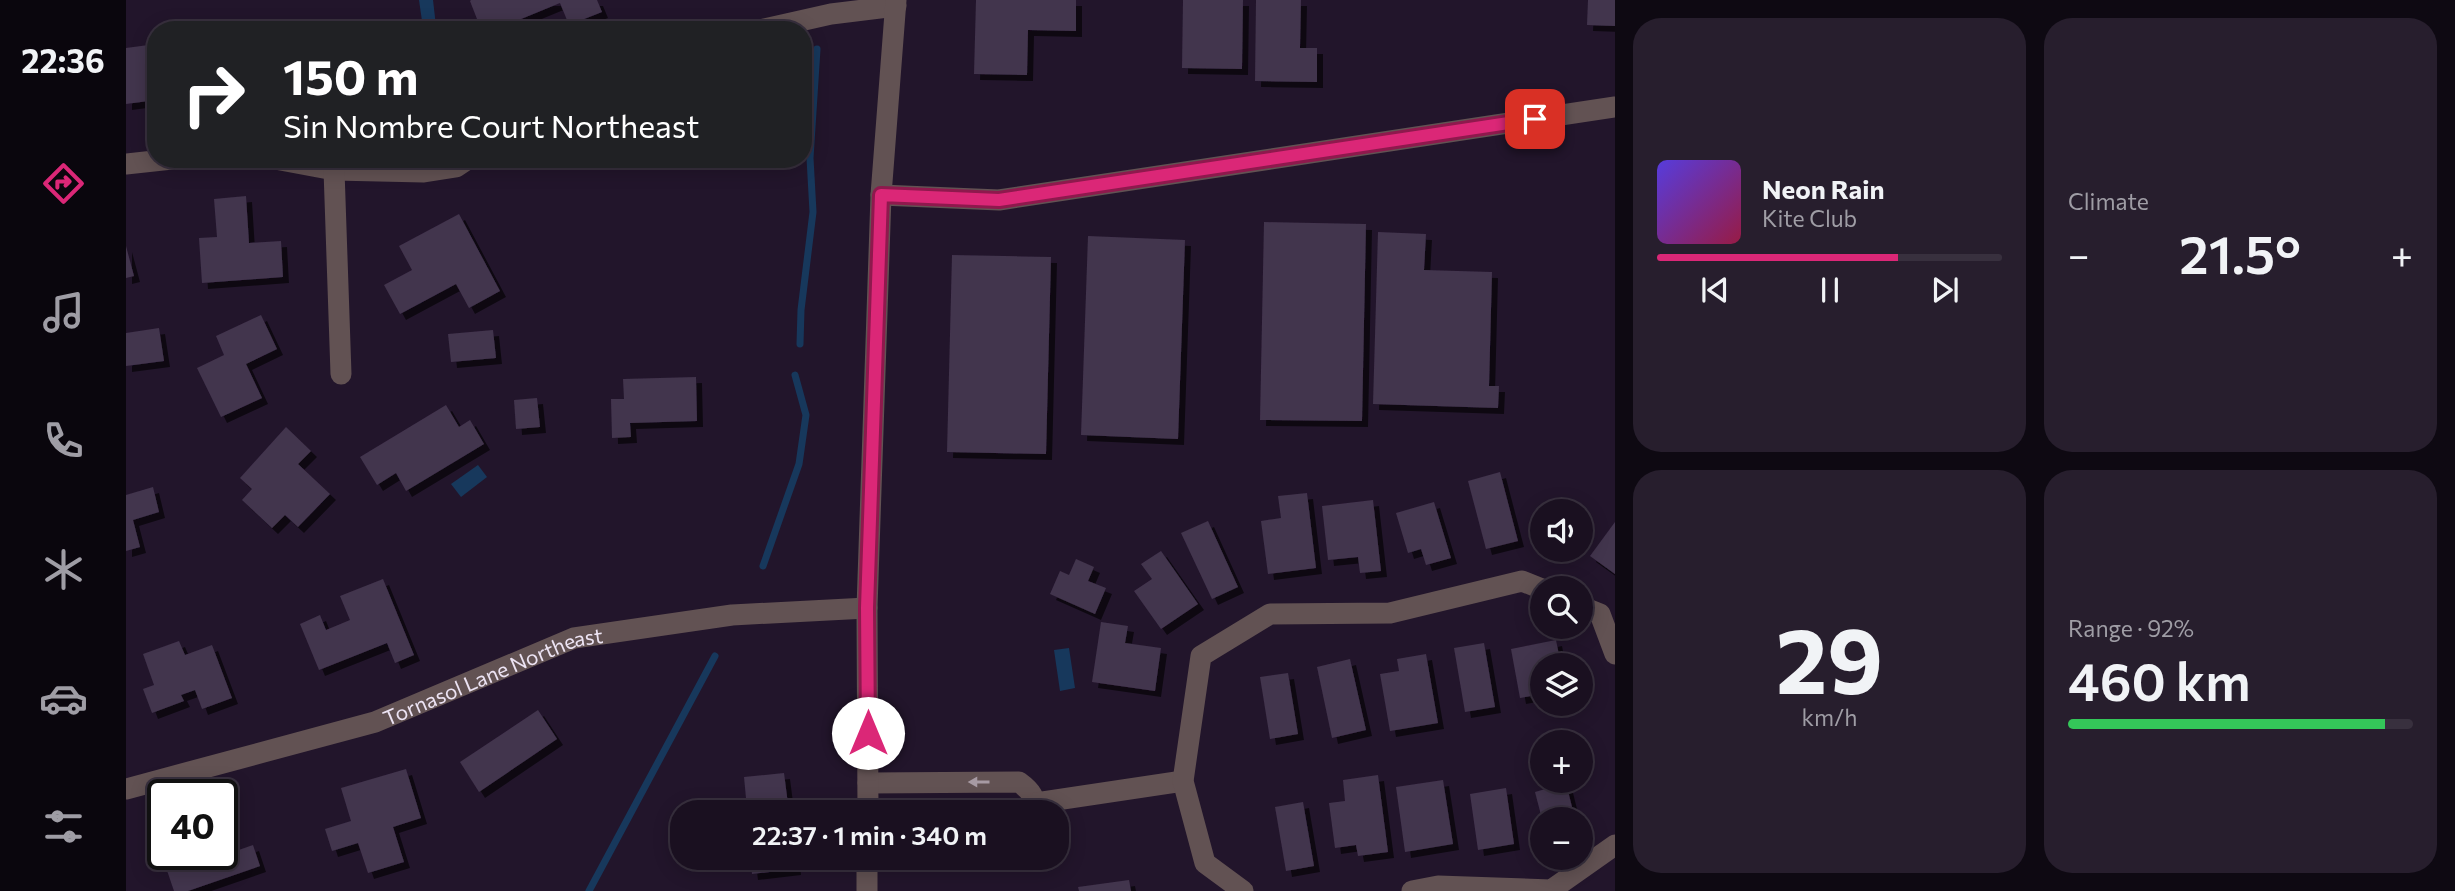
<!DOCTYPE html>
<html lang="en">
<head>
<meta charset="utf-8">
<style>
  :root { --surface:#1a1020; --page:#271e2d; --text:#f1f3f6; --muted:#9f9da5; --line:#38303e; --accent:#db2777 }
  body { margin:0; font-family:Commissioner,sans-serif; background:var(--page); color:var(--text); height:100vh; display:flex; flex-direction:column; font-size:26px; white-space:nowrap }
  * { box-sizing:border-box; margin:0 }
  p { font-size:23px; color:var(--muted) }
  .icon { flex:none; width:38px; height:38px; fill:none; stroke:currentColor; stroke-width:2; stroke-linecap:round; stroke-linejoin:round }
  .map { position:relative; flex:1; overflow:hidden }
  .sheet { display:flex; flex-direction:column; gap:18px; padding:18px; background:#0e0912; width:840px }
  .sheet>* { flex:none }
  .top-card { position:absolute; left:21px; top:21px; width:665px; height:147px; border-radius:28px; box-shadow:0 4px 18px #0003,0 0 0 2px var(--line); background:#202124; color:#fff; overflow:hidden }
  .buttons { position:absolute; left:1404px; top:499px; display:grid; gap:14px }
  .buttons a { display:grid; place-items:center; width:63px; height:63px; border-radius:50%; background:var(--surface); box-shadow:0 4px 18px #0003,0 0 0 2px var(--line); font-size:35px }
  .speed { position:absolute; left:21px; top:779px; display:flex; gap:14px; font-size:35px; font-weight:700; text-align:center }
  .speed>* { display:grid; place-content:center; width:91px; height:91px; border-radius:50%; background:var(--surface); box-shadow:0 4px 18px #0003,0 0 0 2px var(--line); line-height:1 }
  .speed .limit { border:4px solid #111; border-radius:10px; background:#fff; color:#111 }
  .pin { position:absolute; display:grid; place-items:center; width:60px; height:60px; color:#fff; margin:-30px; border-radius:14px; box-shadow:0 4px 10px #0006 }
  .me { position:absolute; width:77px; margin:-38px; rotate:0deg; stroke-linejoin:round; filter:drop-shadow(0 0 5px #0008) }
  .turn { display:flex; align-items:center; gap:24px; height:147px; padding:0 21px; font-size:32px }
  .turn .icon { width:91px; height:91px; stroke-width:2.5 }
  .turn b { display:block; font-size:49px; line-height:60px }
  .big { font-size:52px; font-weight:600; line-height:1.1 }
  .sheet .card { flex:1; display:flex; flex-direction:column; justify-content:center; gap:10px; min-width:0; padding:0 24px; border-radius:28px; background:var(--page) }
  .sheet .dial { align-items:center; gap:0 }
  .dial b { font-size:91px; line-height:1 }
  .song { display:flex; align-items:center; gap:21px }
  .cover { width:84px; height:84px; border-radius:10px; background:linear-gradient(135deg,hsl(250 70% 55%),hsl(340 70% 35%)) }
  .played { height:7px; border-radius:4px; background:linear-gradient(90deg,var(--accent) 70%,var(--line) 70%) }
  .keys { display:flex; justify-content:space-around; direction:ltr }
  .heat { display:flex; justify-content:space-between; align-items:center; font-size:38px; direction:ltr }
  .charge { height:10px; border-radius:5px; background:linear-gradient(90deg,#34c759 92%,var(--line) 0) }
  .sheet .tiles { flex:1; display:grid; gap:18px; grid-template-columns:repeat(2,1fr) }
  .trip { position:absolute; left:544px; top:800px; width:399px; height:70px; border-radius:28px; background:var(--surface); box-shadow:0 4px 18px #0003,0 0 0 2px var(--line); font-weight:600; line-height:70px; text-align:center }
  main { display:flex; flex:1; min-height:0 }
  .tabs { display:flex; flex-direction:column; width:126px; justify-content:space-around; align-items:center; background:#0a060d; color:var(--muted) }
  .tabs .icon { width:49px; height:49px }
  .tabs .selected { color:var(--accent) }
  .tabs b { font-size:32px; color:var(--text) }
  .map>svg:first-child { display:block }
  .water { fill:#17385c }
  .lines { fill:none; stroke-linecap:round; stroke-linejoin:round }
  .stream { stroke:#17385c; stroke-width:7 }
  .building { fill:#42344d; filter:url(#shadow) }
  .minor { stroke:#625253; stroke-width:21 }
  .oneway { fill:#a79aa3 }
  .route-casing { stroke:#8e194d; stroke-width:18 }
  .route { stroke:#db2777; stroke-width:12 }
  .labels { text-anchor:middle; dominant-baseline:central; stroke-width:7; stroke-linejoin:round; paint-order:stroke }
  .street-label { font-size:21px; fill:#ece3f3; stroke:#08040d }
</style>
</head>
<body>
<main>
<nav class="tabs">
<b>22:36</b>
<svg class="icon selected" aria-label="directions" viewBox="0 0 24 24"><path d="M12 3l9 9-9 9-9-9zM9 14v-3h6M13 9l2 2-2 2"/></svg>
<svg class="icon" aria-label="music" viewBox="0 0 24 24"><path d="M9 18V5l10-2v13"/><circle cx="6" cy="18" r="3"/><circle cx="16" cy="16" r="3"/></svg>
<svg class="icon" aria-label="phone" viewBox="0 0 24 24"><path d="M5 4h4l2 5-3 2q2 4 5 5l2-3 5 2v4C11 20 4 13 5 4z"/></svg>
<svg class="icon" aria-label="climate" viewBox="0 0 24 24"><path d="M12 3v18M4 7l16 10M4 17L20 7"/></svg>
<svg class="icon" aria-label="car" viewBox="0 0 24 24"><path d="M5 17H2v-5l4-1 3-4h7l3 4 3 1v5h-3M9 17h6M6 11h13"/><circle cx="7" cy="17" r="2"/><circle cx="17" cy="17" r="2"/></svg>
<svg class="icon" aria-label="filters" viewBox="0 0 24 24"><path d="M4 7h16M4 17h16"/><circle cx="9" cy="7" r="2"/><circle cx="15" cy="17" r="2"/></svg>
</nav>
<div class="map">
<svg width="1489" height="891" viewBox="0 0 1489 891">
  <defs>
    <filter id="shadow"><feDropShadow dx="6" dy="6" stdDeviation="0" flood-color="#0009"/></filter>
  </defs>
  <rect width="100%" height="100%" fill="#22152b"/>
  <g class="water">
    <polygon points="293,0 307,0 310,26 297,28"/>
    <polygon points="352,465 361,477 335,497 325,484"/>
    <polygon points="943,648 949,688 934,691 928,650"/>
  </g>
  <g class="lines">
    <g class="stream">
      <polyline points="674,344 675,310 687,212 684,158 691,49"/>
      <polyline points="637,566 673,464 680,415 669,375"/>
      <polyline points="463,891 589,656"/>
    </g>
  </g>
  <g class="building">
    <polygon points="471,0 476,12 443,25 434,3 383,24 385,30 343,30 341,24 351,19 344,1 345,0"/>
    <polygon points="850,0 950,0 950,31 902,30 901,75 848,74"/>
    <polygon points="1057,0 1117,0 1116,69 1056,68"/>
    <polygon points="1130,0 1175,0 1174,48 1191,48 1191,82 1129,81"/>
    <polygon points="1462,0 1489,0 1489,26 1461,25"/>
    <polygon points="30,44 30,100 0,104 0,48"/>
    <polygon points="120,196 123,243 155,241 157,277 76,283 73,238 91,237 88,199"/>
    <polygon points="333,214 374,291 343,308 330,284 274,314 258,285 286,270 273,246"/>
    <polygon points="1138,222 1240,224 1236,421 1134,420"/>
    <polygon points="1252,232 1300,234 1298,270 1366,272 1363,386 1373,386 1372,408 1247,404"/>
    <polygon points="962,236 1059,240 1052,439 955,435"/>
    <polygon points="0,246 8,276 0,278"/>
    <polygon points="826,255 925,257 920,454 821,452"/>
    <polygon points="135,315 151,349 120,364 136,398 95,417 71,368 98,355 90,336"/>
    <polygon points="33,328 38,361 0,366 0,333"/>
    <polygon points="367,330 370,358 325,362 322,334"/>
    <polygon points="570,377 571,421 504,423 505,437 486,438 485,399 498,399 497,379"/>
    <polygon points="411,398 414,427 390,429 388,400"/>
    <polygon points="320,405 333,427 344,420 358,444 280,491 270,473 251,485 234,457"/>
    <polygon points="160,427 185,451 172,464 204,494 172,527 159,515 146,528 116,500 126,489 114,478"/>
    <polygon points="1374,472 1392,541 1360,549 1342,481"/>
    <polygon points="27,487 33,512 7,520 14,547 0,551 0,495"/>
    <polygon points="1181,493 1190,568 1142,574 1135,521 1155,518 1152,496"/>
    <polygon points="1247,500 1255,571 1234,573 1232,557 1202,560 1196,506"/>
    <polygon points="1308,502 1325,558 1300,565 1295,549 1282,553 1270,513"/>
    <polygon points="1082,521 1112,587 1086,599 1055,533"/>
    <polygon points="1489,522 1489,574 1464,556"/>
    <polygon points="1035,551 1072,604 1035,629 1008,591 1026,579 1015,564"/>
    <polygon points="950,559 968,567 962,581 980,588 969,614 924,594 934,571 943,575"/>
    <polygon points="257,579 288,655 269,663 261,643 193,670 174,624 194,615 200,630 224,620 214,596"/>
    <polygon points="975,622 1002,626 999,643 1035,648 1029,691 966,682"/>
    <polygon points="1430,640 1435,665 1416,665 1416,694 1394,698 1385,649"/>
    <polygon points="53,641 59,655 86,645 106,698 76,709 69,690 55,695 58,701 26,713 17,689 28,685 17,654"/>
    <polygon points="1358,643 1369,707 1339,712 1328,648"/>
    <polygon points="1300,654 1312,723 1264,731 1254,674 1273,671 1271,659"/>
    <polygon points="1224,659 1240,730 1206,738 1191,667"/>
    <polygon points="1162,673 1172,734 1144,739 1134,677"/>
    <polygon points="412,710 431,739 353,792 334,762"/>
    <polygon points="280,769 295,818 267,827 278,862 242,873 232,843 206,851 199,829 225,821 215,788"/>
    <polygon points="658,773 663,812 603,812 601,800 620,798 618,777"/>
    <polygon points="1252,775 1262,852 1232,856 1230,845 1209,848 1203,803 1219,801 1217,780"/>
    <polygon points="1317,780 1327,844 1279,852 1270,787"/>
    <polygon points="1440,783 1449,819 1416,819 1409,792"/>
    <polygon points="1380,788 1388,844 1352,850 1344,794"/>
    <polygon points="1177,802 1188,866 1160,871 1149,807"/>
    <polygon points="96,823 107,852 127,845 134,866 62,891 48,891 33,847 37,846 37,854 96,854"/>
    <polygon points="624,858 668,858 669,869 626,874"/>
    <polygon points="1003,880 1005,891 953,891 952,887"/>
  </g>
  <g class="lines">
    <g class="minor">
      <polyline points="634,30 705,14 770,6"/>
      <polyline points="149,159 208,170 298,172 330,167 342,159"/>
      <polyline points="0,164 46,159"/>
      <polyline points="208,170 215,374"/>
      <polyline points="755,195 873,200 1489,107"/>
      <polyline points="1454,606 1474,614 1489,654"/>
      <path d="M742,783L893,782C904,790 911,798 908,812"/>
      <path id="s1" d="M0,789L249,722L448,638L606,615L741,608"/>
      <polyline points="910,803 1057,781"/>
      <polyline points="742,812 741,608 755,195 770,0"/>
      <polyline points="741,858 741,891"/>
      <polyline points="1117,891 1079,863 1057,781 1075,656 1144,614 1264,613 1396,581 1416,589"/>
      <polyline points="1286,891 1312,886 1425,890 1489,845"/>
    </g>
  </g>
  <defs><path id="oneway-solid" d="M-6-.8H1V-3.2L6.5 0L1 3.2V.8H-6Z" transform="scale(1.75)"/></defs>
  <use class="oneway" href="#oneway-solid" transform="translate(853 782) rotate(180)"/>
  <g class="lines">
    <defs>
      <polyline id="route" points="742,733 741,608 755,195 873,200 1409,119"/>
    </defs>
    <use href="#route" class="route-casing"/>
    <use href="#route" class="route"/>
  </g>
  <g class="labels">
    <g class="street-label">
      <text stroke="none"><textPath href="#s1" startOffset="385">Tornasol Lane Northeast</textPath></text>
    </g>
  </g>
</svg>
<div class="buttons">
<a><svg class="icon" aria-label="sound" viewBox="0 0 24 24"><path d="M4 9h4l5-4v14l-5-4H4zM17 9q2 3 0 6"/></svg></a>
<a><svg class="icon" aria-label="search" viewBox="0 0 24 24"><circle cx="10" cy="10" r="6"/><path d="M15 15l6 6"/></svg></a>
<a><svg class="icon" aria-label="layers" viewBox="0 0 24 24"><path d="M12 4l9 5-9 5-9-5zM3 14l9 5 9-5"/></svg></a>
<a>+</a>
<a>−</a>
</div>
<div class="speed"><div class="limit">40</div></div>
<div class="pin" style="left:1409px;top:119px;background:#d93025"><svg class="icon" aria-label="arrive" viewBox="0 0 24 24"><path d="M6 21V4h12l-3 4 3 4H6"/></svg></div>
<svg class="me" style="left:742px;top:733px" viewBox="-20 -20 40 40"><circle r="19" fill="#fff"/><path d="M0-13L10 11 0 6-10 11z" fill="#db2777"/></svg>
<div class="trip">22:37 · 1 min · 340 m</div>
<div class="top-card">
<div class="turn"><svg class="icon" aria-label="right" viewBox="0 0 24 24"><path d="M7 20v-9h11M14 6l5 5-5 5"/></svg><div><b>150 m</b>Sin Nombre Court Northeast</div></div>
</div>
</div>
<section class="sheet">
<div class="tiles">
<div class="card">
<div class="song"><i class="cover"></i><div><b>Neon Rain</b><p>Kite Club</p></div></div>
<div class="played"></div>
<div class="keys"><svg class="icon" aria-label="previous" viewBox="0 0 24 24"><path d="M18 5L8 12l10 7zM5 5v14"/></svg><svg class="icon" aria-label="pause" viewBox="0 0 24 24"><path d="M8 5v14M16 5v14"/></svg><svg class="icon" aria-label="next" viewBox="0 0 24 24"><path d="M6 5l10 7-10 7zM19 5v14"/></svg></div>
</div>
<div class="card"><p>Climate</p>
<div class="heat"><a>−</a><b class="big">21.5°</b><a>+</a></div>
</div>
<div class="card dial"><b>29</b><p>km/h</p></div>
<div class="card"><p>Range · 92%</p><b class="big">460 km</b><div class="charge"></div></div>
</div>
</section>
</main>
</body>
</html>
